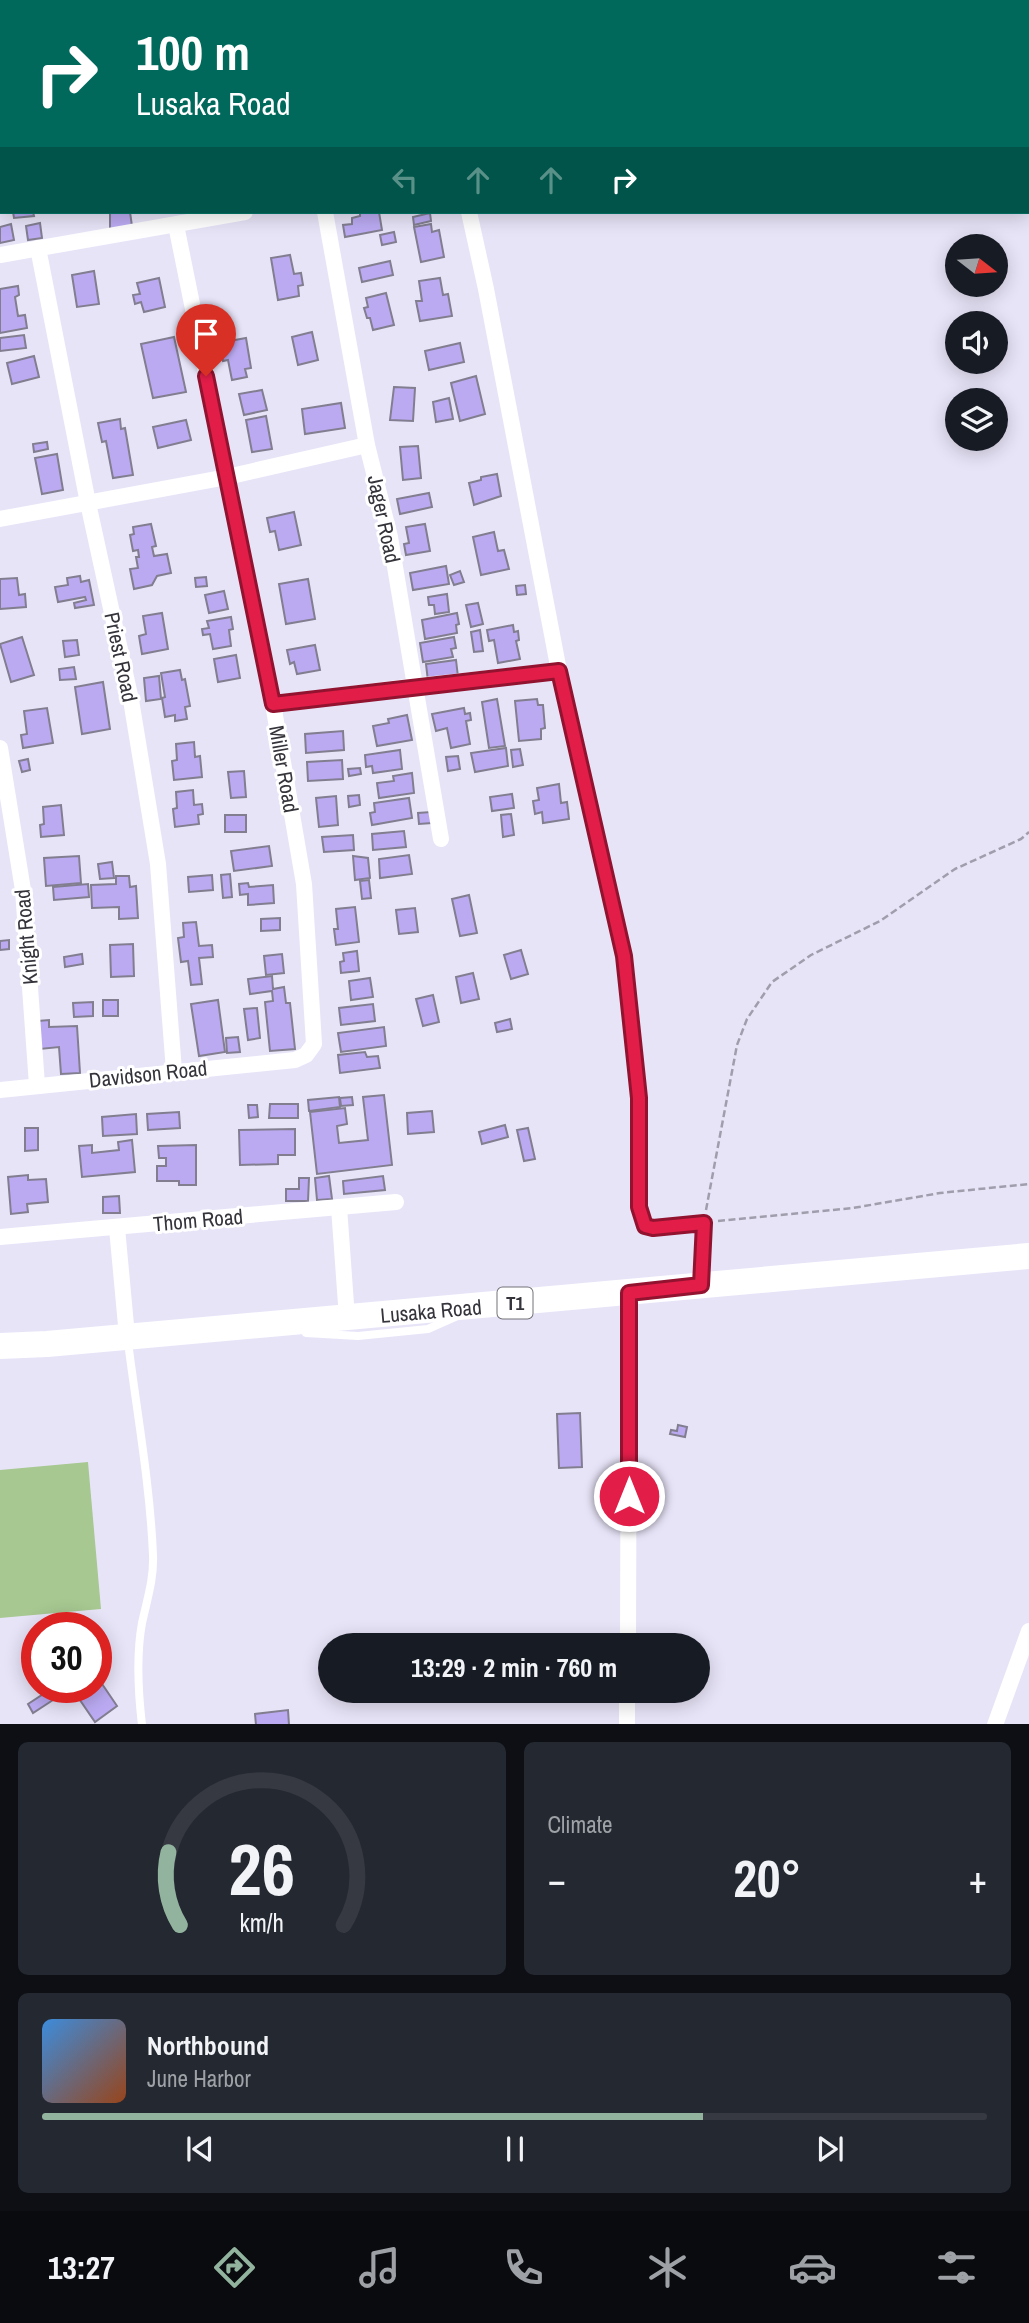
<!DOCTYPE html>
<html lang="en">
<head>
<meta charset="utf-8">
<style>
  :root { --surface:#171b24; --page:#242831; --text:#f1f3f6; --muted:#9ea1a6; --line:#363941; --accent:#92b49f }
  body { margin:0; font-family:"Archivo Narrow",sans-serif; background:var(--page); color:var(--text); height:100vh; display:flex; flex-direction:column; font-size:26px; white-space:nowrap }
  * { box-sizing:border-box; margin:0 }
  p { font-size:23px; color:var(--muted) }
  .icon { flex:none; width:38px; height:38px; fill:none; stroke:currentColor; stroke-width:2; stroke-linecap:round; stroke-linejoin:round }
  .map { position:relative; height:1724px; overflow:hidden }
  .side { display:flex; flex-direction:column; gap:18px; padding:18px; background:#0d0f14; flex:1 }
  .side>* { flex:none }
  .hud { position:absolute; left:0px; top:0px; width:1029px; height:214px; box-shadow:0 4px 18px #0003; background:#00695c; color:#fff; overflow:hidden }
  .needle { width:46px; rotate:107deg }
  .fabs { position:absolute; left:945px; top:234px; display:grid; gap:14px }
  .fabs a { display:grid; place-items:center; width:63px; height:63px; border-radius:50%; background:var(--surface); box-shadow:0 4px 18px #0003; font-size:35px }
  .speed { position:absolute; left:21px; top:1612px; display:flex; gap:14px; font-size:35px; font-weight:700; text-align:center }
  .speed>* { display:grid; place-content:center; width:91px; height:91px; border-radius:50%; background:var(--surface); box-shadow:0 4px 18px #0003; line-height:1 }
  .speed .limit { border:10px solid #d22; background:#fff; color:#111 }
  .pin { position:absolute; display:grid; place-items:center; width:60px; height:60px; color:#fff; margin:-72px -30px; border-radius:50% 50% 50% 0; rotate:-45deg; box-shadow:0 0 7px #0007 }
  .pin .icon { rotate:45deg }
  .me { position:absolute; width:77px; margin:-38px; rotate:0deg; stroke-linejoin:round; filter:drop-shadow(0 0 5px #0008) }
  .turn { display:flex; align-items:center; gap:24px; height:147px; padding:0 21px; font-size:32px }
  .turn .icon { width:91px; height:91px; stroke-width:2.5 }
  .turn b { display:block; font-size:49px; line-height:60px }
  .lanes { display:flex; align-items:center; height:66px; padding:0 21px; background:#0003; justify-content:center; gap:35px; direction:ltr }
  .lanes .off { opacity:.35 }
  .big { font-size:52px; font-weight:700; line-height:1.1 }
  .side .widget { flex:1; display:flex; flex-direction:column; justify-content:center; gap:10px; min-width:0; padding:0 24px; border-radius:10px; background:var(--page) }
  .side .dial { align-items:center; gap:0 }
  .dial svg { height:182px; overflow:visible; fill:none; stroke:var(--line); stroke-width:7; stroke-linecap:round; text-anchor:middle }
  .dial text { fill:var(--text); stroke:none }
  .song { display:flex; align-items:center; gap:21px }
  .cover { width:84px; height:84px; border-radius:10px; background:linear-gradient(135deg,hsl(210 70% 55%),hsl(20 70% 35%)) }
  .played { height:7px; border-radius:4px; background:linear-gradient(90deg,var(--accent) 70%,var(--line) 70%) }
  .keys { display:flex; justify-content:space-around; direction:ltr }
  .heat { display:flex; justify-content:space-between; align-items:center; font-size:38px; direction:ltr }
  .side .tiles { flex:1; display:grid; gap:18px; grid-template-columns:1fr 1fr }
  .widget:last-child { grid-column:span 2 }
  .trip { position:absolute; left:318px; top:1633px; width:392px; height:70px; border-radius:35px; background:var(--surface); box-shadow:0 4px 18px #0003; font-weight:700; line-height:70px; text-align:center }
  .tab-bar { display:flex; height:112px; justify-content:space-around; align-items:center; background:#090b0e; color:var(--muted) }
  .tab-bar .icon { width:49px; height:49px }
  .tab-bar .current { color:var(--accent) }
  .tab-bar b { font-size:32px; color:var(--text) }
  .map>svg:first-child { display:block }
  .green { fill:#a7c891 }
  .building { fill:#bbaaf2; stroke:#827e90; stroke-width:2 }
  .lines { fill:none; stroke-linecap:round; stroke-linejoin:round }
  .path { stroke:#a09eac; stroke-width:2.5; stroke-dasharray:7 3.5; stroke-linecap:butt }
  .service { stroke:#fff; stroke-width:8 }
  .minor { stroke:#fff; stroke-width:16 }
  .trunk { stroke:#fff; stroke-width:26 }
  .route-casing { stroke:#92132f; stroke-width:18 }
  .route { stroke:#e11d48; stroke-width:12 }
  .labels { text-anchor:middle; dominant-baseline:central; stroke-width:6; stroke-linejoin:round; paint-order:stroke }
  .shield { fill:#fff; stroke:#727176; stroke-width:2 }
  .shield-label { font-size:19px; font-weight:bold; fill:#35343b }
  .street-label { font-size:21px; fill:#35343b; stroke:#fff }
</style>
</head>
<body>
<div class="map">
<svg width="1029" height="1725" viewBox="0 0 1029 1725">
  <rect width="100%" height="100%" fill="#e8e4f8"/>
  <polygon class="green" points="88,1462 101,1609 0,1618 0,1470"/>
  <g class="building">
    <polygon points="13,212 33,212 34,216 14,218"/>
    <polygon points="110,212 130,212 132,226 110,230"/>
    <polygon points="360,212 379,212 382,230 345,237 343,225 352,224 352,218 360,216"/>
    <polygon points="430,213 431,221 414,225 413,217"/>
    <polygon points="40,223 42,238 28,240 26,226"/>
    <polygon points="11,224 14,240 0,243 0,227"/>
    <polygon points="431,224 432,232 439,230 444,257 421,262 414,227"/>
    <polygon points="394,232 396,242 382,245 380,235"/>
    <polygon points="290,255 294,274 301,273 303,285 298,286 299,296 278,300 271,258"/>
    <polygon points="390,261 393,275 362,282 359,268"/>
    <polygon points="94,271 99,304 77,307 72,275"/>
    <polygon points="159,278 165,307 144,312 141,302 135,304 133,295 140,294 137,283"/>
    <polygon points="440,278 443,295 448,294 452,316 420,321 416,301 422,301 419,281"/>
    <polygon points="18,286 19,295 15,297 18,316 25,315 27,328 0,333 0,289"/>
    <polygon points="386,293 394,325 373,330 370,318 367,318 364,308 368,307 366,298"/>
    <polygon points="312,332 318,360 298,365 292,337"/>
    <polygon points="24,335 26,348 0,351 0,338"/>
    <polygon points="174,337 186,392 153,398 141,344"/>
    <polygon points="246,338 251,368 245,369 247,377 232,380 228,360 223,361 220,346 224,345 224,342"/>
    <polygon points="460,343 464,362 429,370 425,351"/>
    <polygon points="34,356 39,377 12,384 7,363"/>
    <polygon points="476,376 485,414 460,421 451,383"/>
    <polygon points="394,387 415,388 413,421 390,420"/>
    <polygon points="262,390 267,410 244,415 239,394"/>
    <polygon points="449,398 453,419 436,422 433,402"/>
    <polygon points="341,403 345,428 305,434 302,409"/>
    <polygon points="266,416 272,449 252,452 246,420"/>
    <polygon points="120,419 121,429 125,428 133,475 113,478 106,441 102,442 98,423"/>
    <polygon points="186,420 191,440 158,448 153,427"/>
    <polygon points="47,442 48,449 34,452 33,444"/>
    <polygon points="418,446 421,478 403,480 400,447"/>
    <polygon points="57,454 63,490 42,494 35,458"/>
    <polygon points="497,474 501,496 474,505 469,483 481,480 481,477"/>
    <polygon points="429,493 432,507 400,514 397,499"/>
    <polygon points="294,512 301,545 279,550 275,531 270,532 267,518"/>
    <polygon points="151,524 156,546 152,547 154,556 167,554 171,573 157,576 152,585 134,589 130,569 138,568 136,557 139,557 138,550 133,551 130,535 134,534 133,527"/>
    <polygon points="425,524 430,551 406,555 404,544 409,543 406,527"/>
    <polygon points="494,532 498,551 504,550 509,569 481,575 473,537"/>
    <polygon points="446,566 449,584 413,590 410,573"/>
    <polygon points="460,571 464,582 454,585 450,575"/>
    <polygon points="80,576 81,582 89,580 94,605 75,608 74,603 86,600 85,597 58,602 55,587 68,585 67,578"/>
    <polygon points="206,577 207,586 196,587 195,578"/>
    <polygon points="17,578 19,595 25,594 26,607 0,609 0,579"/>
    <polygon points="308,579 315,619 286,624 279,584"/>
    <polygon points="525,585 526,594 517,595 516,586"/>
    <polygon points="224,591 228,609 209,613 205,595"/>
    <polygon points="447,594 449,612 435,614 434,605 429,605 428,597"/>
    <polygon points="478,603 483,624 471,627 466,605"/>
    <polygon points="162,613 168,649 142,654 139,636 146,634 143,616"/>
    <polygon points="457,613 459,624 456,625 457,633 425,639 422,620"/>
    <polygon points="231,617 233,629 229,630 231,646 213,649 210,634 203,635 202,629 209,628 207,621"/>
    <polygon points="513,625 514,632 518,631 519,640 516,641 520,659 498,663 494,640 489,641 487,630"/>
    <polygon points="480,630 483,651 474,652 471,632"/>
    <polygon points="22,637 34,675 11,682 0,644"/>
    <polygon points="454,637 456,648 451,649 453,657 423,662 420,643"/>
    <polygon points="77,640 79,655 65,657 63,641"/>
    <polygon points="315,645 320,670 297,674 294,662 290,664 287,650"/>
    <polygon points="236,655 240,678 218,682 214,659"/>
    <polygon points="456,660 458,677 428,681 426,664"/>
    <polygon points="74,667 76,679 60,680 59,669"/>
    <polygon points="180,670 182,680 185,679 190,706 185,707 187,719 175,721 175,715 165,717 162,698 165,697 161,673"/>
    <polygon points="159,676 161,699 146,701 144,678"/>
    <polygon points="103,682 110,729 82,734 75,687"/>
    <polygon points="497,699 505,746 489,748 482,702"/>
    <polygon points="537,699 538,705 543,705 545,728 541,729 541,739 519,741 515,701"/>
    <polygon points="47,708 53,743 23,748 21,735 27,734 24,711"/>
    <polygon points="464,708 465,714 470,713 471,720 466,721 470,744 451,748 447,728 436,731 432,714"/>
    <polygon points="407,715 412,740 377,746 373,726 389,723 388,719"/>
    <polygon points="343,731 344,750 306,753 305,734"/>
    <polygon points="194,742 195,757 200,756 202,777 174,780 172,761 177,760 176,744"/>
    <polygon points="506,748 508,766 475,772 471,753"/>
    <polygon points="520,749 523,765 513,767 511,750"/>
    <polygon points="400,750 402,769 373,773 372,766 366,767 365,755"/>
    <polygon points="458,756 460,769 448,771 446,757"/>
    <polygon points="28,759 30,770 22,772 19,761"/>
    <polygon points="342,760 343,779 308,781 307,762"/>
    <polygon points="360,768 361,774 349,776 348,769"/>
    <polygon points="244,771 246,797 231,798 228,772"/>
    <polygon points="412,773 414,793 379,798 377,783 394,781 393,776"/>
    <polygon points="559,784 561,803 567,802 569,819 543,823 542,812 535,814 533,801 539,800 537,788"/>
    <polygon points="193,790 194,805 202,804 203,814 198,815 199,824 175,827 173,809 177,808 176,792"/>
    <polygon points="512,794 514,808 492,811 490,797"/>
    <polygon points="359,795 360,805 349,807 348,796"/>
    <polygon points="336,796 338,825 319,827 316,798"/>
    <polygon points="409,798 412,818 372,825 370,813 375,812 374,803"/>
    <polygon points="61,805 64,835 41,837 40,825 44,824 43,807"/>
    <polygon points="431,812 432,823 419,824 418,813"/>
    <polygon points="511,814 514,835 503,837 501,815"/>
    <rect x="225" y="815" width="21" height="17"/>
    <polygon points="404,831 406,847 373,850 372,834"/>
    <polygon points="353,835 354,850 324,852 322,837"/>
    <polygon points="269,846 272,866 234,871 231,851"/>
    <polygon points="409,855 412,874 380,878 379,859"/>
    <polygon points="79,856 81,883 46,886 44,858"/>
    <polygon points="353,856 368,858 370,878 355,880"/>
    <polygon points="112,862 114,878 100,879 98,864"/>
    <polygon points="230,874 232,897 223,898 221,875"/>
    <polygon points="212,875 213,890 189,892 188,877"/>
    <polygon points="116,876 129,876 130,887 136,886 138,918 119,919 119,907 92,908 91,885 116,884"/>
    <polygon points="369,880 371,898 362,899 360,881"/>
    <polygon points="248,883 249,887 273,885 274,903 248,905 248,894 240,895 239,884"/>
    <polygon points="88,884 89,897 54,900 53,887"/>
    <polygon points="469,895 477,933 460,936 452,899"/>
    <polygon points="355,907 359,942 336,945 334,929 338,929 336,909"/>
    <polygon points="415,908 418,932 399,934 396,910"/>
    <polygon points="280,918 280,930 261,931 261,919"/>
    <polygon points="196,922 199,946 212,945 213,957 199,958 202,984 191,985 188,961 181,962 178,938 184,937 183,923"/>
    <polygon points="9,940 9,949 0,950 0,941"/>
    <polygon points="133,944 134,976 111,977 110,945"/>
    <polygon points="521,950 528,974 511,979 504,955"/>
    <polygon points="357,951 359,971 341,973 340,962 344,961 343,953"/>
    <polygon points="82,954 83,964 65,967 64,957"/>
    <polygon points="282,954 284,973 266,975 264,956"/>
    <polygon points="473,973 479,999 461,1003 456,977"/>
    <polygon points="272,976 273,989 284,987 286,1003 290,1003 295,1049 270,1051 265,1002 273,1001 272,991 250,994 248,979"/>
    <polygon points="370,978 373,997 351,1000 349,981"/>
    <polygon points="433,995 439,1022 423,1026 416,999"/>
    <rect x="103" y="1000" width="15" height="16"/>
    <polygon points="218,1000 225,1052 199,1056 191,1004"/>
    <polygon points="93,1002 93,1016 74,1017 73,1003"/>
    <polygon points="373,1004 375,1021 341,1025 339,1008"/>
    <polygon points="257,1008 260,1038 248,1040 244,1009"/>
    <polygon points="510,1019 512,1029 497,1032 495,1023"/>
    <polygon points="49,1020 49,1027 77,1026 80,1073 61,1074 59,1047 40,1049 38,1021"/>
    <polygon points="384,1027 386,1046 341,1052 338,1033"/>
    <polygon points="238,1037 240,1052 227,1053 226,1038"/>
    <polygon points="365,1052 367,1057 378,1056 380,1068 340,1073 338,1055"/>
    <polygon points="384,1095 392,1165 317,1174 310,1112 345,1108 347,1124 337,1126 339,1143 368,1140 363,1097"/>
    <polygon points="339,1097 340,1107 309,1111 308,1100"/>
    <polygon points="352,1097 353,1105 341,1106 340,1098"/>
    <polygon points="270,1104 298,1104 298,1118 269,1118"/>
    <polygon points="248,1105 257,1105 258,1117 249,1118"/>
    <polygon points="432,1111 434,1132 408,1134 407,1113"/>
    <polygon points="179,1112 180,1128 148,1130 147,1114"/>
    <polygon points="136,1114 137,1134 103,1136 102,1117"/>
    <polygon points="505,1125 508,1137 482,1144 479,1132"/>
    <polygon points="25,1128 38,1128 38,1150 25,1151"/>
    <polygon points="528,1128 535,1159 524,1161 517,1130"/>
    <polygon points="295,1129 295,1155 278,1155 278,1164 240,1165 239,1130"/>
    <polygon points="132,1140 135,1172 82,1177 79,1146 92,1145 92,1153 119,1150 118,1142"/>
    <polygon points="196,1145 196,1185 179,1185 179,1181 157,1181 157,1166 166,1166 166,1158 159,1158 158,1146"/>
    <polygon points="28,1175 28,1180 46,1179 48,1202 27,1204 28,1212 11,1214 8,1177"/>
    <polygon points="329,1176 332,1199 317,1200 315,1178"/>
    <polygon points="383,1176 385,1190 344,1194 343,1181"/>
    <polygon points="299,1178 309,1178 308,1201 286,1201 286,1189 299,1189"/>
    <polygon points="119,1196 120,1213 103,1213 103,1197"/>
    <polygon points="580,1413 582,1467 559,1468 557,1414"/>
    <polygon points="678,1425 687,1427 685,1437 670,1434 671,1430 677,1431"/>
    <polygon points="96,1675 117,1706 95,1722 71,1687 96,1687"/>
    <polygon points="48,1691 53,1700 33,1713 28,1704"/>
    <polygon points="288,1710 289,1725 256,1725 255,1714"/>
  </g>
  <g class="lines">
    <g class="path">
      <polyline points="706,1210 737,1045 747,1019 772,982 811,955 880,921 955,869 1021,839 1029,832"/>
      <polyline points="718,1221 853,1208 940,1193 1029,1184"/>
    </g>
    <g class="service">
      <polyline points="306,1333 358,1336 428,1329 455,1317"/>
      <path d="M128,1342C137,1413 150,1484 153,1555C154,1579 147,1600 142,1623C136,1656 138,1691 142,1725"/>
    </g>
    <g class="minor">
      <polyline points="290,0 290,2"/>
      <polyline points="421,0 422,2"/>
      <polyline points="92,2 95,0"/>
      <polyline points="0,61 2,60"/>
      <polyline points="469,212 486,289 559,671 624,956 639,1098 639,1207 645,1226 653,1228 704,1223 701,1285"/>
      <polyline points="38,248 88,503 131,700 158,864 174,1071"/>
      <polyline points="0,255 245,212"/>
      <polyline points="0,519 227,477 367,445"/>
      <polyline points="273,704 415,686 390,537 367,445 325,212"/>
      <polyline points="0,748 23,890 37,1085"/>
      <polyline points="441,839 415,686 559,671"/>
      <polyline points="0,1090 295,1060 306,1055 314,1044 304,884 273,704 176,225"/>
      <polyline points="339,1207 347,1318"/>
      <polyline points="117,1228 127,1336"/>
      <polyline points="0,1237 396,1202"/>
      <polyline points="628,1645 629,1293"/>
      <polyline points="627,1725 627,1690"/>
      <polyline points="995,1725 1029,1631"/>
    </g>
    <polyline class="trunk" points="0,1346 47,1344 1029,1256"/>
  </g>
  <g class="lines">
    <defs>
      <polyline id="route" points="206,376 273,704 559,671 624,956 639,1098 639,1207 645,1226 653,1228 704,1223 701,1285 629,1293 629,1496"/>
    </defs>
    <use href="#route" class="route-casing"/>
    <use href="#route" class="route"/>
  </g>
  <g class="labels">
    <rect class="shield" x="497.5" y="1287.5" width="35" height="31" rx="5"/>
    <g class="shield-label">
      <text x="515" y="1303">T1</text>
    </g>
    <g class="street-label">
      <text transform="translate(384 519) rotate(78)">Jager Road</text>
      <text transform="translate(121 657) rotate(78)">Priest Road</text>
      <text transform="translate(284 769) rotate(80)">Miller Road</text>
      <text transform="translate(26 937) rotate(-95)">Knight Road</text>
      <text transform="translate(148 1074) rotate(-6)">Davidson Road</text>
      <text transform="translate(198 1220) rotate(-5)">Thom Road</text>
      <text transform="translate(431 1311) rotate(-5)">Lusaka Road</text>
    </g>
  </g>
</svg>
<div class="fabs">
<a><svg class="needle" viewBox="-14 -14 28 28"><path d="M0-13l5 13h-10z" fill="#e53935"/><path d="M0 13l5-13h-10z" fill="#9ea1a6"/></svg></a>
<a><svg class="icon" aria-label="sound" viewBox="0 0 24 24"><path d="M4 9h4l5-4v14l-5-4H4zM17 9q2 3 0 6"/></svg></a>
<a><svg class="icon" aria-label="layers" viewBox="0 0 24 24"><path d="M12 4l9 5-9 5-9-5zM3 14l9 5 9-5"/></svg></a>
</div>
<div class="speed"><div class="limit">30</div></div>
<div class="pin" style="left:206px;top:376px;background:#d93025"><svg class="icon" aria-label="arrive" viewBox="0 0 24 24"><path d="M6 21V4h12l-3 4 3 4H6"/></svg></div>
<svg class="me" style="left:629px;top:1496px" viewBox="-20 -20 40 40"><circle r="17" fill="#e11d48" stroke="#fff" stroke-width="3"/><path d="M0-11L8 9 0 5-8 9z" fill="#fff"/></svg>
<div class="trip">13:29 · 2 min · 760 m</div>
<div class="hud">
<div class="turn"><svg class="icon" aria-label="right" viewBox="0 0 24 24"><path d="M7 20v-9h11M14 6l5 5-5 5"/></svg><div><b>100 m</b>Lusaka Road</div></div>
<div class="lanes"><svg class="icon off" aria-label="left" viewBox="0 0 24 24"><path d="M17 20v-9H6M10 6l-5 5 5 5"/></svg><svg class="icon off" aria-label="ahead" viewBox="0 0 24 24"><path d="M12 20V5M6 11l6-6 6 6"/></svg><svg class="icon off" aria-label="ahead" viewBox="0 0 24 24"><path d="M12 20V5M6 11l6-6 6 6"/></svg><svg class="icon" aria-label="right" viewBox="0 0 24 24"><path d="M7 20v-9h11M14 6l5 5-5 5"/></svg></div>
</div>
</div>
<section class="side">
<div class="tiles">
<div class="widget dial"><svg viewBox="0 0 100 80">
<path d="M14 69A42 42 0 1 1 86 69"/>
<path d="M14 69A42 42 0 0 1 9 37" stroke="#92b49f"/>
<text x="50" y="56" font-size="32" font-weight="700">26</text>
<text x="50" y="72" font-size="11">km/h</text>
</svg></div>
<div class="widget"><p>Climate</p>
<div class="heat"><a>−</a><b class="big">20°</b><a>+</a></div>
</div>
<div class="widget">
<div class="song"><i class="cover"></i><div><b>Northbound</b><p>June Harbor</p></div></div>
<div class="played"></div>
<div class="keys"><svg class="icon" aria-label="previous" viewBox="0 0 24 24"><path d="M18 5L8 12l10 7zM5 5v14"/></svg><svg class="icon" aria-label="pause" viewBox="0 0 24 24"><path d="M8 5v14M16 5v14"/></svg><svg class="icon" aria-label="next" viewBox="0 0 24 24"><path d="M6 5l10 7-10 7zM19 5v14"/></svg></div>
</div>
</div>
</section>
<nav class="tab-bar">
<b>13:27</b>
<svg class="icon current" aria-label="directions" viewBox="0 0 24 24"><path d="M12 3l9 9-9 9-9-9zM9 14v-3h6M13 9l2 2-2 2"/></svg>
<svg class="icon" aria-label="music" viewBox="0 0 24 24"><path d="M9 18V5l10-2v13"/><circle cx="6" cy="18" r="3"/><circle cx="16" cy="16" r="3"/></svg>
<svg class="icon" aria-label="phone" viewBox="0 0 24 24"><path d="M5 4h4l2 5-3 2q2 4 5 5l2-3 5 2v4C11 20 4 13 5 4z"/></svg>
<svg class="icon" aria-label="climate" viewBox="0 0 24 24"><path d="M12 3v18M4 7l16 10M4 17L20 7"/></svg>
<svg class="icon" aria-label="car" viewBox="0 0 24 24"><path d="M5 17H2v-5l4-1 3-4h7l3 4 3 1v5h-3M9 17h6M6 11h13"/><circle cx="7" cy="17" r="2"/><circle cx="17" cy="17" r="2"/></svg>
<svg class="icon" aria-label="filters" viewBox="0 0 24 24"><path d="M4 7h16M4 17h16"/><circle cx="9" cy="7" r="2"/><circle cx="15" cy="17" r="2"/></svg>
</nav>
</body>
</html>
